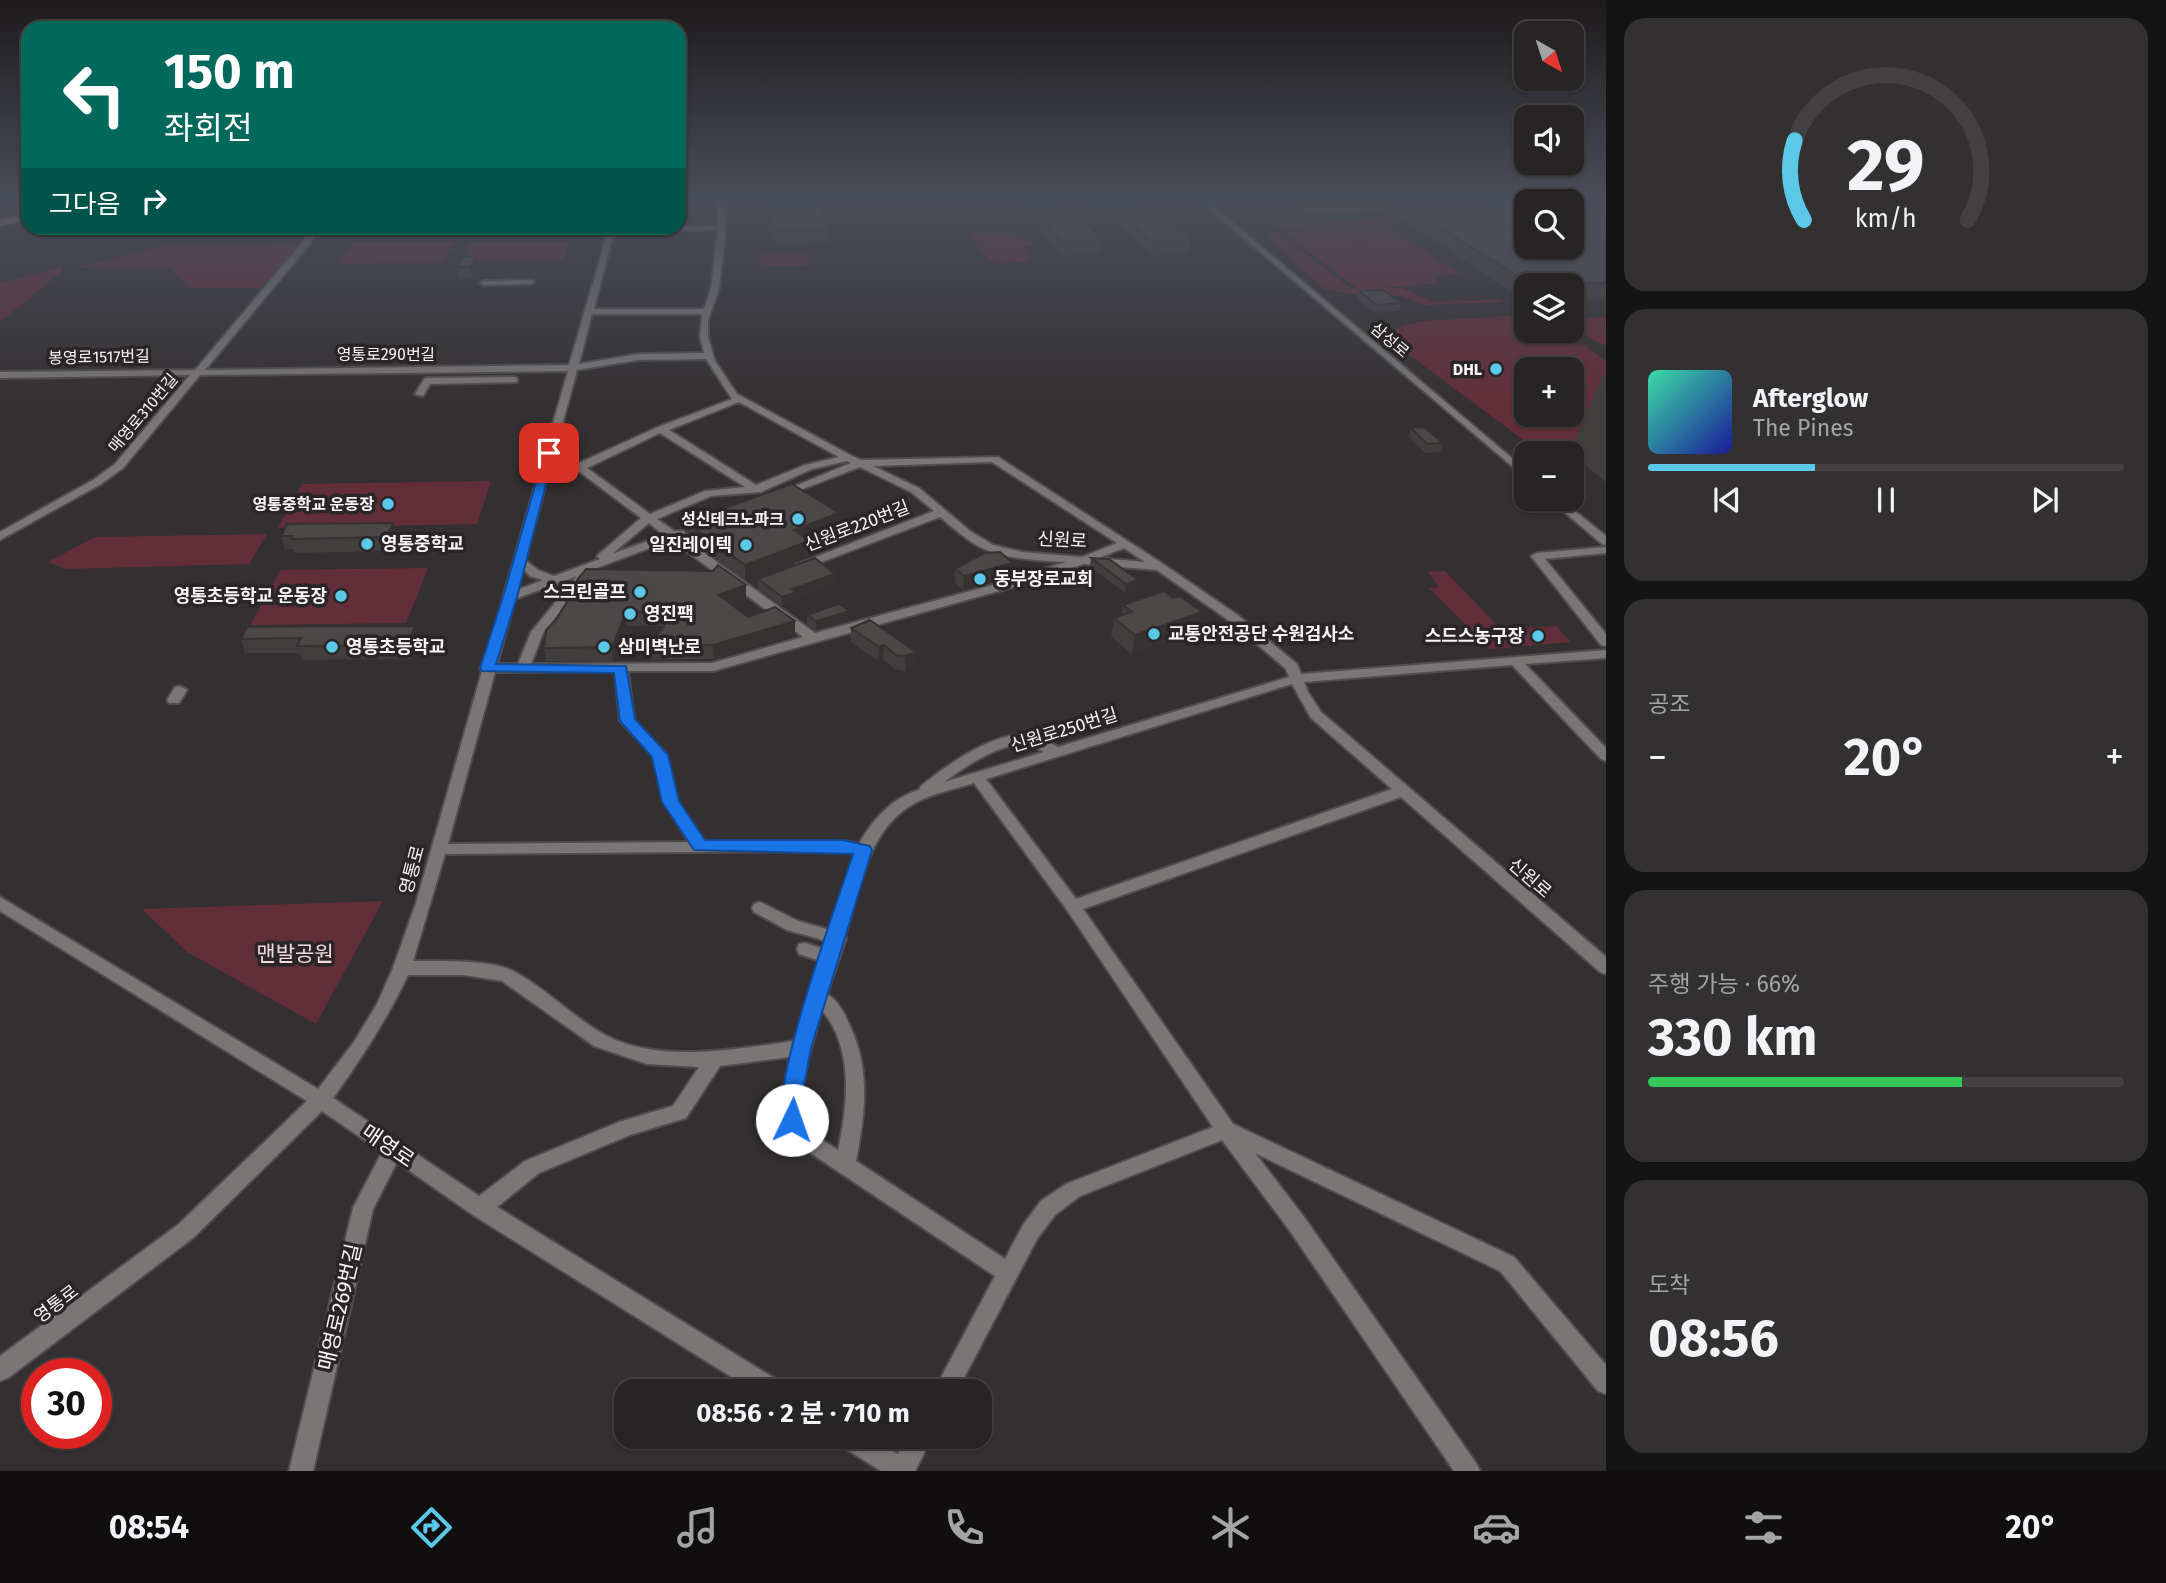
<!DOCTYPE html>
<html lang="ko">
<head>
<meta charset="utf-8">
<style>
  :root { --surface:#272425; --page:#333032; --text:#f1f3f6; --muted:#a4a4a7; --line:#434142; --accent:#5ac8e6 }
  body { margin:0; font-family:"Fira Sans","Noto Sans KR",sans-serif; background:var(--page); color:var(--text); height:100vh; display:flex; flex-direction:column; font-size:26px; white-space:nowrap }
  * { box-sizing:border-box; margin:0 }
  p { font-size:23px; color:var(--muted) }
  .icon { flex:none; width:38px; height:38px; fill:none; stroke:currentColor; stroke-width:2; stroke-linecap:round; stroke-linejoin:round }
  .map { position:relative; flex:1; overflow:hidden }
  .panel { display:flex; flex-direction:column; gap:18px; padding:18px; background:#151414; width:560px }
  .panel>* { flex:none }
  .banner { position:absolute; left:21px; top:21px; width:665px; height:214px; border-radius:21px; box-shadow:0 2px 5px #0004,0 0 0 2px var(--line); background:#00695c; color:#fff; overflow:hidden }
  .needle { width:46px; rotate:141deg }
  .tools { position:absolute; left:1514px; top:21px; display:grid; gap:14px }
  .tools a { display:grid; place-items:center; width:70px; height:70px; border-radius:14px; background:var(--surface); box-shadow:0 2px 5px #0004,0 0 0 2px var(--line); font-size:35px }
  .speed { position:absolute; left:21px; top:1358px; display:flex; gap:14px; font-size:35px; font-weight:700; text-align:center }
  .speed>* { display:grid; place-content:center; width:91px; height:91px; border-radius:50%; background:var(--surface); box-shadow:0 2px 5px #0004,0 0 0 2px var(--line); line-height:1 }
  .speed .limit { border:10px solid #d22; background:#fff; color:#111 }
  .pin { position:absolute; display:grid; place-items:center; width:60px; height:60px; color:#fff; margin:-30px; border-radius:14px; box-shadow:0 4px 10px #0006 }
  .me { position:absolute; width:77px; margin:-38px; rotate:3deg; stroke-linejoin:round; filter:drop-shadow(0 0 5px #0008) }
  .turn { display:flex; align-items:center; gap:24px; height:147px; padding:0 28px; font-size:32px }
  .turn .icon { width:91px; height:91px; stroke-width:2.5 }
  .turn b { display:block; font-size:49px; line-height:60px }
  .then { display:flex; align-items:center; height:66px; padding:0 28px; background:#0003; gap:14px; font-size:26px }
  .big { font-size:52px; font-weight:700; line-height:1.1 }
  .panel .card { flex:1; display:flex; flex-direction:column; justify-content:center; gap:10px; min-width:0; padding:0 24px; border-radius:21px; background:var(--page) }
  .panel .dial { align-items:center; gap:0 }
  .dial svg { height:182px; overflow:visible; fill:none; stroke:var(--line); stroke-width:7; stroke-linecap:round; text-anchor:middle }
  .dial text { fill:var(--text); stroke:none }
  .song { display:flex; align-items:center; gap:21px }
  .cover { width:84px; height:84px; border-radius:10px; background:linear-gradient(135deg,hsl(160 70% 55%),hsl(240 70% 35%)) }
  .played { height:7px; border-radius:4px; background:linear-gradient(90deg,var(--accent) 35%,var(--line) 35%) }
  .keys { display:flex; justify-content:space-around; direction:ltr }
  .heat { display:flex; justify-content:space-between; align-items:center; font-size:38px; direction:ltr }
  .charge { height:10px; border-radius:5px; background:linear-gradient(90deg,#34c759 66%,var(--line) 0) }
  .trip { position:absolute; left:614px; top:1379px; width:378px; height:70px; border-radius:21px; background:var(--surface); box-shadow:0 2px 5px #0004,0 0 0 2px var(--line); font-weight:700; line-height:70px; text-align:center }
  .dock { display:flex; height:112px; justify-content:space-around; align-items:center; background:#100e0f; color:var(--muted) }
  .dock .icon { width:49px; height:49px }
  .dock .current { color:var(--accent) }
  .dock b { font-size:32px; color:var(--text) }
  main { display:flex; flex:1; min-height:0 }
  .map>svg:first-child { display:block }
  .green { fill:#622e39; fill-rule:evenodd }
  .lines { fill:none; stroke-linecap:round; stroke-linejoin:round }
  .minor-casing { stroke:#504d4e; stroke-width:4 }
  .major-casing { stroke:#504d4e; stroke-width:3 }
  .minor { fill:#7a7676; fill-rule:evenodd }
  .major { fill:#c37d8a; fill-rule:evenodd }
  .wall { fill:#413e3e }
  .shaded-wall { fill:#353232 }
  .building { fill:#4c4848; stroke:#353232; stroke-width:2 }
  .route { fill:#1a73e8; stroke:#114b97; stroke-width:2 }
  .poi-dot { fill:#5ac8e6; stroke:#2a2627; stroke-width:2.5 }
  .labels { text-anchor:middle; dominant-baseline:central; stroke-width:7; stroke-linejoin:round; paint-order:stroke }
  .far-street-label { font-size:16px; fill:#f6f4f4; stroke:#2a2627 }
  .far-poi-label { font-size:16px; font-weight:bold; fill:#f6f4f4; stroke:#2a2627; text-anchor:end }
  .street-label { font-size:18px; fill:#f6f4f4; stroke:#2a2627 }
  .poi-label { font-size:18px; font-weight:bold; fill:#f6f4f4; stroke:#2a2627; text-anchor:start }
  .near-park-label { font-size:21px; fill:#f3d8dc; stroke:#2a2627 }
  .near-street-label { font-size:21px; fill:#f6f4f4; stroke:#2a2627 }
</style>
</head>
<body>
<main>
<div class="map">
<svg width="1606" height="1471" viewBox="0 0 1606 1471">
  <rect width="100%" height="100%" fill="#343031"/>
  <g class="green">
    <polygon points="1445,200 1506,200 1512,203 1244,217 1232,207"/>
    <polygon points="1382,219 1391,225 1281,230 1272,224"/>
    <polygon points="1390,227 1427,252 1388,254 1428,253 1460,274 1432,276 1440,283 1380,288 1402,288 1430,301 1500,300 1503,302 1425,305 1400,296 1364,296 1324,289 1263,233 1278,232 1350,288 1357,289 1283,232 1339,229 1376,255 1342,229"/>
    <path d="M1015,233L1031,240L1036,246H1023L1030,257L1029,260C992,267 989,264 970,234Z"/>
    <polygon points="454,242 443,263 337,264 353,243"/>
    <polygon points="470,243 569,243 562,261 460,261"/>
    <polygon points="299,244 261,288 191,288 169,267 78,267 165,246"/>
    <polygon points="806,252 809,265 762,267 759,254"/>
    <polygon points="62,267 62,271 4,319 0,319 0,284"/>
    <path d="M1526,315V331H1563L1606,361V439L1530,445L1388,339L1398,327L1423,321ZM1526,369H1572V415H1526Z"/>
    <polygon points="1606,317 1606,345 1600,344 1572,326 1572,319"/>
    <polygon points="491,481 477,524 278,528 302,484"/>
    <polygon points="267,534 249,564 66,569 48,562 95,537"/>
    <polygon points="428,568 406,623 250,625 281,570"/>
    <polygon points="1445,571 1518,647 1490,649 1429,588 1439,587 1428,572"/>
    <polygon points="1556,626 1571,642 1523,646 1504,629"/>
    <polygon points="383,901 316,1024 187,952 142,909"/>
  </g>
  <g class="lines">
    <defs>
      <g id="minor">
        <path d="M718,200H724L727,215L719,289L708,320V337L715,361L737,394L852,456L861,460L998,457L1160,562L1239,616L1297,664L1301,674L1606,650V658L1525,664L1606,748V761L1601,759L1512,665L1304,682L1308,692L1321,712L1606,957V974L1600,972L1401,797L1083,909L1233,1124L1514,1257L1606,1365V1394L1598,1391L1500,1271L1255,1153L1304,1217L1476,1463L1480,1471H1454L1290,1231L1222,1140L1080,1196L1055,1215L1037,1239L957,1391H934L995,1276L797,1144L781,1120V1106L790,1057L720,1066L686,1118L630,1135L539,1173L497,1207L782,1383L785,1391H754L473,1215L397,1162L373,1209L313,1471H289L353,1208L382,1152L322,1111L193,1238L8,1378L0,1381V1356L179,1224L307,1101L0,911V897L318,1089L354,1042L377,1004L393,968L416,903L482,671L480,668L484,665L568,371L200,375L123,468L101,484L0,540V532L93,480L115,464L190,375L0,378V372L195,370L303,242L312,228H319L309,245L205,370L569,365L609,228L718,226ZM718,230L711,289L704,309H594L614,232ZM592,314H702L700,337L704,353L638,354L579,364ZM706,359L732,399L658,427L579,463L576,469L641,518L599,554L597,556L600,559L554,576L538,570L525,560L577,370L638,360ZM739,402L839,457L805,465L756,485L669,430ZM660,433L745,487L705,491L650,514L587,468ZM847,461L851,463L778,493L783,496L787,495L860,467L911,492L934,511L795,565V569H803L940,517C954,528 968,542 984,549C1009,560 1039,560 1066,562L1004,582L815,633L681,536L685,533L683,531H674L657,519L711,496L761,492L812,469ZM992,462L1117,543L1082,557L1022,552L993,545L970,531L919,488L873,466ZM649,523L664,535L612,554ZM671,540L803,637L712,663L531,664L543,633L594,569ZM1124,548L1145,562L1099,558ZM1084,564L1157,570L1231,622L1286,669L1289,677L1058,747C1050,743 1042,737 1033,735C998,728 947,765 921,786L919,790C892,798 873,819 859,844L843,841L705,842L678,802L667,755L634,720L628,671H713L1013,587ZM523,569L530,576L543,580L517,590ZM577,576L531,632L518,664H497L515,599ZM615,671L620,721L653,756L664,802L689,842L448,844L495,672ZM1292,684L1311,718L1392,789L1076,899L986,779ZM1029,743L1044,752L944,782C969,764 998,744 1029,743ZM974,783L1067,910L1213,1127L1066,1184L1041,1201L1023,1225L1005,1259L856,1161C865,1114 871,1069 849,1024C844,1012 838,1001 827,994L846,938L845,936C860,887 868,827 917,802C935,793 955,789 974,783ZM843,851L855,854L830,930L798,921L760,902L754,904L752,908L754,912L787,930L827,941L824,949L805,943L799,944L797,949L799,954L820,961L794,1041C736,1049 659,1064 605,1035C572,1017 546,988 513,971C490,959 439,961 413,961L445,854ZM408,975H464L502,981L594,1046L647,1064L699,1067L673,1106L619,1122L525,1161L479,1196L333,1098C362,1058 387,1019 408,975ZM822,1010C854,1049 848,1104 838,1150C826,1142 807,1133 801,1118C794,1100 816,1030 822,1010Z"/>
        <polygon points="1199,200 1206,200 1526,470 1526,478"/>
        <polygon points="533,280 534,282 530,284 484,285 480,283 484,281"/>
        <polygon points="514,377 517,378 517,382 430,384 423,396 415,394 424,379 427,378"/>
        <polygon points="1549,499 1560,499 1606,536 1606,545 1602,544"/>
        <polygon points="1606,547 1606,553 1545,559 1606,634 1606,646 1601,645 1531,556 1537,553"/>
        <polygon points="180,686 187,690 179,703 169,703 167,700 175,687"/>
        <polygon points="836,1437 869,1437 898,1454 907,1437 932,1437 915,1471 881,1471 840,1445"/>
      </g>
      <polygon id="major" points="28,214 28,220 0,226 0,220"/>
    </defs>
    <use href="#minor" class="minor-casing"/>
    <use href="#major" class="major-casing"/>
    <use href="#minor" class="minor"/>
    <use href="#major" class="major"/>
  </g>
  <g class="wall">
    <polygon points="764,200 817,200 828,228 828,242 776,244 764,206"/>
    <polygon points="1017,200 1055,200 1066,213 1101,240 1099,254 1060,256"/>
    <polygon points="1076,200 1145,200 1191,240 1189,254 1151,256 1113,218 1102,210 1086,211"/>
    <polygon points="1601,200 1606,200 1606,299 1572,300 1572,285 1526,285 1526,302 1400,218 1404,204 1526,247 1602,208 1598,206"/>
    <polygon points="458,267 478,267 472,278 459,278"/>
    <polygon points="1359,291 1401,303 1399,311 1374,312 1357,299"/>
    <polygon points="1602,376 1606,376 1606,482 1570,453"/>
    <polygon points="1411,428 1443,443 1440,452 1425,453 1408,437"/>
    <polygon points="839,513 838,528 807,540 809,541 809,556 745,580 687,536 686,522"/>
    <polygon points="393,523 396,536 390,551 295,553 293,549 285,549 281,536"/>
    <polygon points="1091,558 1137,589 1125,593 1090,567"/>
    <polygon points="1013,563 1011,576 963,590 954,582 955,569"/>
    <polygon points="835,574 835,583 796,597 796,601 782,606 758,589 758,579"/>
    <polygon points="746,585 746,598 731,604 748,617 795,634 714,659 650,660 649,646 664,626 627,626 613,661 546,661 544,648 555,621 573,592"/>
    <polygon points="1173,598 1202,612 1198,631 1132,654 1111,637 1114,618 1121,616 1123,605"/>
    <polygon points="850,611 850,621 816,630 807,624 807,615"/>
    <polygon points="870,620 915,667 905,671 895,669 883,659 878,661 851,642 851,628"/>
    <polygon points="247,627 418,640 411,659 302,660 299,653 245,653 241,639"/>
  </g>
  <g class="shaded-wall">
    <polygon points="476,256 478,267 472,278 470,267"/>
    <polygon points="839,513 838,528 794,545 794,530"/>
    <polygon points="393,523 396,536 390,551 387,537"/>
    <polygon points="809,541 809,556 745,580 745,565"/>
    <polygon points="1013,563 1011,576 963,590 964,576"/>
    <polygon points="835,574 835,583 796,597 796,601 782,606 782,597 792,589"/>
    <polygon points="1138,580 1137,589 1125,593 1126,584"/>
    <polygon points="746,585 746,598 720,609 719,595"/>
    <polygon points="850,611 850,621 816,630 816,621"/>
    <polygon points="626,612 627,626 613,661 612,647"/>
    <polygon points="1202,612 1198,631 1132,654 1135,635"/>
    <polygon points="795,621 795,634 714,659 713,645"/>
    <polygon points="415,626 418,640 411,659 407,645"/>
    <polygon points="884,645 883,659 878,661 879,647"/>
    <polygon points="916,652 915,667 905,671 906,656"/>
  </g>
  <g class="building">
    <polygon points="766,200 817,200 828,228 775,231"/>
    <polygon points="1029,200 1055,200 1066,213 1077,213 1101,240 1062,242"/>
    <polygon points="1108,200 1145,200 1191,240 1153,242 1115,205"/>
    <polygon points="1507,200 1531,200 1533,201 1526,201 1526,247 1572,247 1572,209 1606,208 1606,283 1531,285 1404,204"/>
    <polygon points="464,256 476,256 470,267 458,267"/>
    <polygon points="1383,290 1401,303 1377,305 1359,291"/>
    <polygon points="1424,427 1443,443 1427,444 1411,428"/>
    <polygon points="792,484 839,513 794,530 809,541 745,565 686,522"/>
    <polygon points="393,523 387,537 291,539 293,536 281,536 287,524"/>
    <polygon points="1000,552 1013,563 964,576 955,569 984,553"/>
    <polygon points="815,558 835,574 792,589 796,592 782,597 758,579"/>
    <polygon points="1091,558 1109,559 1138,580 1126,584"/>
    <polygon points="718,565 746,585 719,595 748,617 775,607 795,621 713,645 649,646 664,626 667,612 626,612 612,647 544,648 546,630 555,621 573,592 577,580 586,569 713,571"/>
    <polygon points="1164,591 1173,598 1180,596 1202,612 1135,635 1114,618 1132,612 1123,605"/>
    <polygon points="839,604 850,611 816,621 807,615"/>
    <polygon points="870,620 916,652 906,656 896,655 884,645 879,647 851,628"/>
    <polygon points="415,626 407,645 297,646 301,638 241,639 247,627"/>
  </g>
  <linearGradient id="sky" x2="0" y2="1"><stop stop-color="#1d1a1b"/><stop offset="0.49" stop-color="#4a4e5a"/><stop offset="1" stop-color="#4a4e5a" stop-opacity="0"/></linearGradient>
  <rect width="1606" height="406" fill="url(#sky)"/>
  <path class="route" d="M545,451L554,453L517,597L496,664L626,666L635,719L668,755L679,801L705,840H843L870,846L872,850L811,1048L803,1091L802,1120L799,1127L792,1130L784,1127C767,1091 838,901 853,854L694,850L662,802L652,757L620,721L614,673L482,671L480,668L503,597Z"/>
  <g class="poi-dot">
    <circle cx="1496" cy="369" r="7"/>
    <circle cx="388" cy="504" r="7"/>
    <circle cx="798" cy="519" r="7"/>
    <circle cx="367" cy="544" r="7"/>
    <circle cx="746" cy="545" r="7"/>
    <circle cx="980" cy="579" r="7"/>
    <circle cx="640" cy="592" r="7"/>
    <circle cx="341" cy="596" r="7"/>
    <circle cx="630" cy="614" r="7"/>
    <circle cx="1154" cy="634" r="7"/>
    <circle cx="1538" cy="636" r="7"/>
    <circle cx="332" cy="647" r="7"/>
    <circle cx="604" cy="647" r="7"/>
  </g>
  <g class="labels">
    <g class="far-street-label">
      <text transform="translate(1390 340) rotate(40)">삼성로</text>
      <text x="386" y="354">영통로290번길</text>
      <text transform="translate(99 357) rotate(-1)">봉영로1517번길</text>
      <text transform="translate(143 413) rotate(-50)">매영로310번길</text>
    </g>
    <g class="far-poi-label">
      <text x="1482" y="369">DHL</text>
      <text x="374" y="504">영통중학교 운동장</text>
      <text x="784" y="519">성신테크노파크</text>
    </g>
    <g class="street-label">
      <text transform="translate(857 526) rotate(-21)">신원로220번길</text>
      <text transform="translate(1062 540) rotate(3)">신원로</text>
      <text transform="translate(1064 730) rotate(-17)">신원로250번길</text>
      <text transform="translate(412 870) rotate(-75)">영통로</text>
      <text transform="translate(1530 878) rotate(41)">신원로</text>
      <text transform="translate(56 1304) rotate(-37)">영통로</text>
    </g>
    <g class="poi-label">
      <text x="381" y="544">영통중학교</text>
      <text x="732" y="545" text-anchor="end">일진레이텍</text>
      <text x="994" y="579">동부장로교회</text>
      <text x="626" y="592" text-anchor="end">스크린골프</text>
      <text x="327" y="596" text-anchor="end">영통초등학교 운동장</text>
      <text x="644" y="614">영진팩</text>
      <text x="1168" y="634">교통안전공단 수원검사소</text>
      <text x="1524" y="636" text-anchor="end">스드스농구장</text>
      <text x="346" y="647">영통초등학교</text>
      <text x="618" y="647">삼미벽난로</text>
    </g>
    <g class="near-park-label">
      <text x="295" y="954">맨발공원</text>
    </g>
    <g class="near-street-label">
      <text transform="translate(388 1146) rotate(34)">매영로</text>
      <text transform="translate(340 1307) rotate(-77)">매영로269번길</text>
    </g>
  </g>
</svg>
<div class="tools">
<a><svg class="needle" viewBox="-14 -14 28 28"><path d="M0-13l5 13h-10z" fill="#e53935"/><path d="M0 13l5-13h-10z" fill="#a4a4a7"/></svg></a>
<a><svg class="icon" aria-label="sound" viewBox="0 0 24 24"><path d="M4 9h4l5-4v14l-5-4H4zM17 9q2 3 0 6"/></svg></a>
<a><svg class="icon" aria-label="search" viewBox="0 0 24 24"><circle cx="10" cy="10" r="6"/><path d="M15 15l6 6"/></svg></a>
<a><svg class="icon" aria-label="layers" viewBox="0 0 24 24"><path d="M12 4l9 5-9 5-9-5zM3 14l9 5 9-5"/></svg></a>
<a>+</a>
<a>−</a>
</div>
<div class="speed"><div class="limit">30</div></div>
<div class="pin" style="left:549px;top:453px;background:#d93025"><svg class="icon" aria-label="arrive" viewBox="0 0 24 24"><path d="M6 21V4h12l-3 4 3 4H6"/></svg></div>
<svg class="me" style="left:792px;top:1120px" viewBox="-20 -20 40 40"><circle r="19" fill="#fff"/><path d="M0-13L10 11 0 6-10 11z" fill="#1a73e8"/></svg>
<div class="trip">08:56 · 2 분 · 710 m</div>
<div class="banner">
<div class="turn"><svg class="icon" aria-label="left" viewBox="0 0 24 24"><path d="M17 20v-9H6M10 6l-5 5 5 5"/></svg><div><b>150 m</b>좌회전</div></div>
<div class="then">그다음<svg class="icon" aria-label="right" viewBox="0 0 24 24"><path d="M7 20v-9h11M14 6l5 5-5 5"/></svg></div>
</div>
</div>
<section class="panel">
<div class="card dial"><svg viewBox="0 0 100 80">
<path d="M14 69A42 42 0 1 1 86 69"/>
<path d="M14 69A42 42 0 0 1 10 34" stroke="#5ac8e6"/>
<text x="50" y="56" font-size="32" font-weight="700">29</text>
<text x="50" y="72" font-size="11">km/h</text>
</svg></div>
<div class="card">
<div class="song"><i class="cover"></i><div><b>Afterglow</b><p>The Pines</p></div></div>
<div class="played"></div>
<div class="keys"><svg class="icon" aria-label="previous" viewBox="0 0 24 24"><path d="M18 5L8 12l10 7zM5 5v14"/></svg><svg class="icon" aria-label="pause" viewBox="0 0 24 24"><path d="M8 5v14M16 5v14"/></svg><svg class="icon" aria-label="next" viewBox="0 0 24 24"><path d="M6 5l10 7-10 7zM19 5v14"/></svg></div>
</div>
<div class="card"><p>공조</p>
<div class="heat"><a>−</a><b class="big">20°</b><a>+</a></div>
</div>
<div class="card"><p>주행 가능 · 66%</p><b class="big">330 km</b><div class="charge"></div></div>
<div class="card"><p>도착</p><b class="big">08:56</b></div>
</section>
</main>
<nav class="dock">
<b>08:54</b>
<svg class="icon current" aria-label="directions" viewBox="0 0 24 24"><path d="M12 3l9 9-9 9-9-9zM9 14v-3h6M13 9l2 2-2 2"/></svg>
<svg class="icon" aria-label="music" viewBox="0 0 24 24"><path d="M9 18V5l10-2v13"/><circle cx="6" cy="18" r="3"/><circle cx="16" cy="16" r="3"/></svg>
<svg class="icon" aria-label="phone" viewBox="0 0 24 24"><path d="M5 4h4l2 5-3 2q2 4 5 5l2-3 5 2v4C11 20 4 13 5 4z"/></svg>
<svg class="icon" aria-label="climate" viewBox="0 0 24 24"><path d="M12 3v18M4 7l16 10M4 17L20 7"/></svg>
<svg class="icon" aria-label="car" viewBox="0 0 24 24"><path d="M5 17H2v-5l4-1 3-4h7l3 4 3 1v5h-3M9 17h6M6 11h13"/><circle cx="7" cy="17" r="2"/><circle cx="17" cy="17" r="2"/></svg>
<svg class="icon" aria-label="filters" viewBox="0 0 24 24"><path d="M4 7h16M4 17h16"/><circle cx="9" cy="7" r="2"/><circle cx="15" cy="17" r="2"/></svg>
<b>20°</b>
</nav>
</body>
</html>
